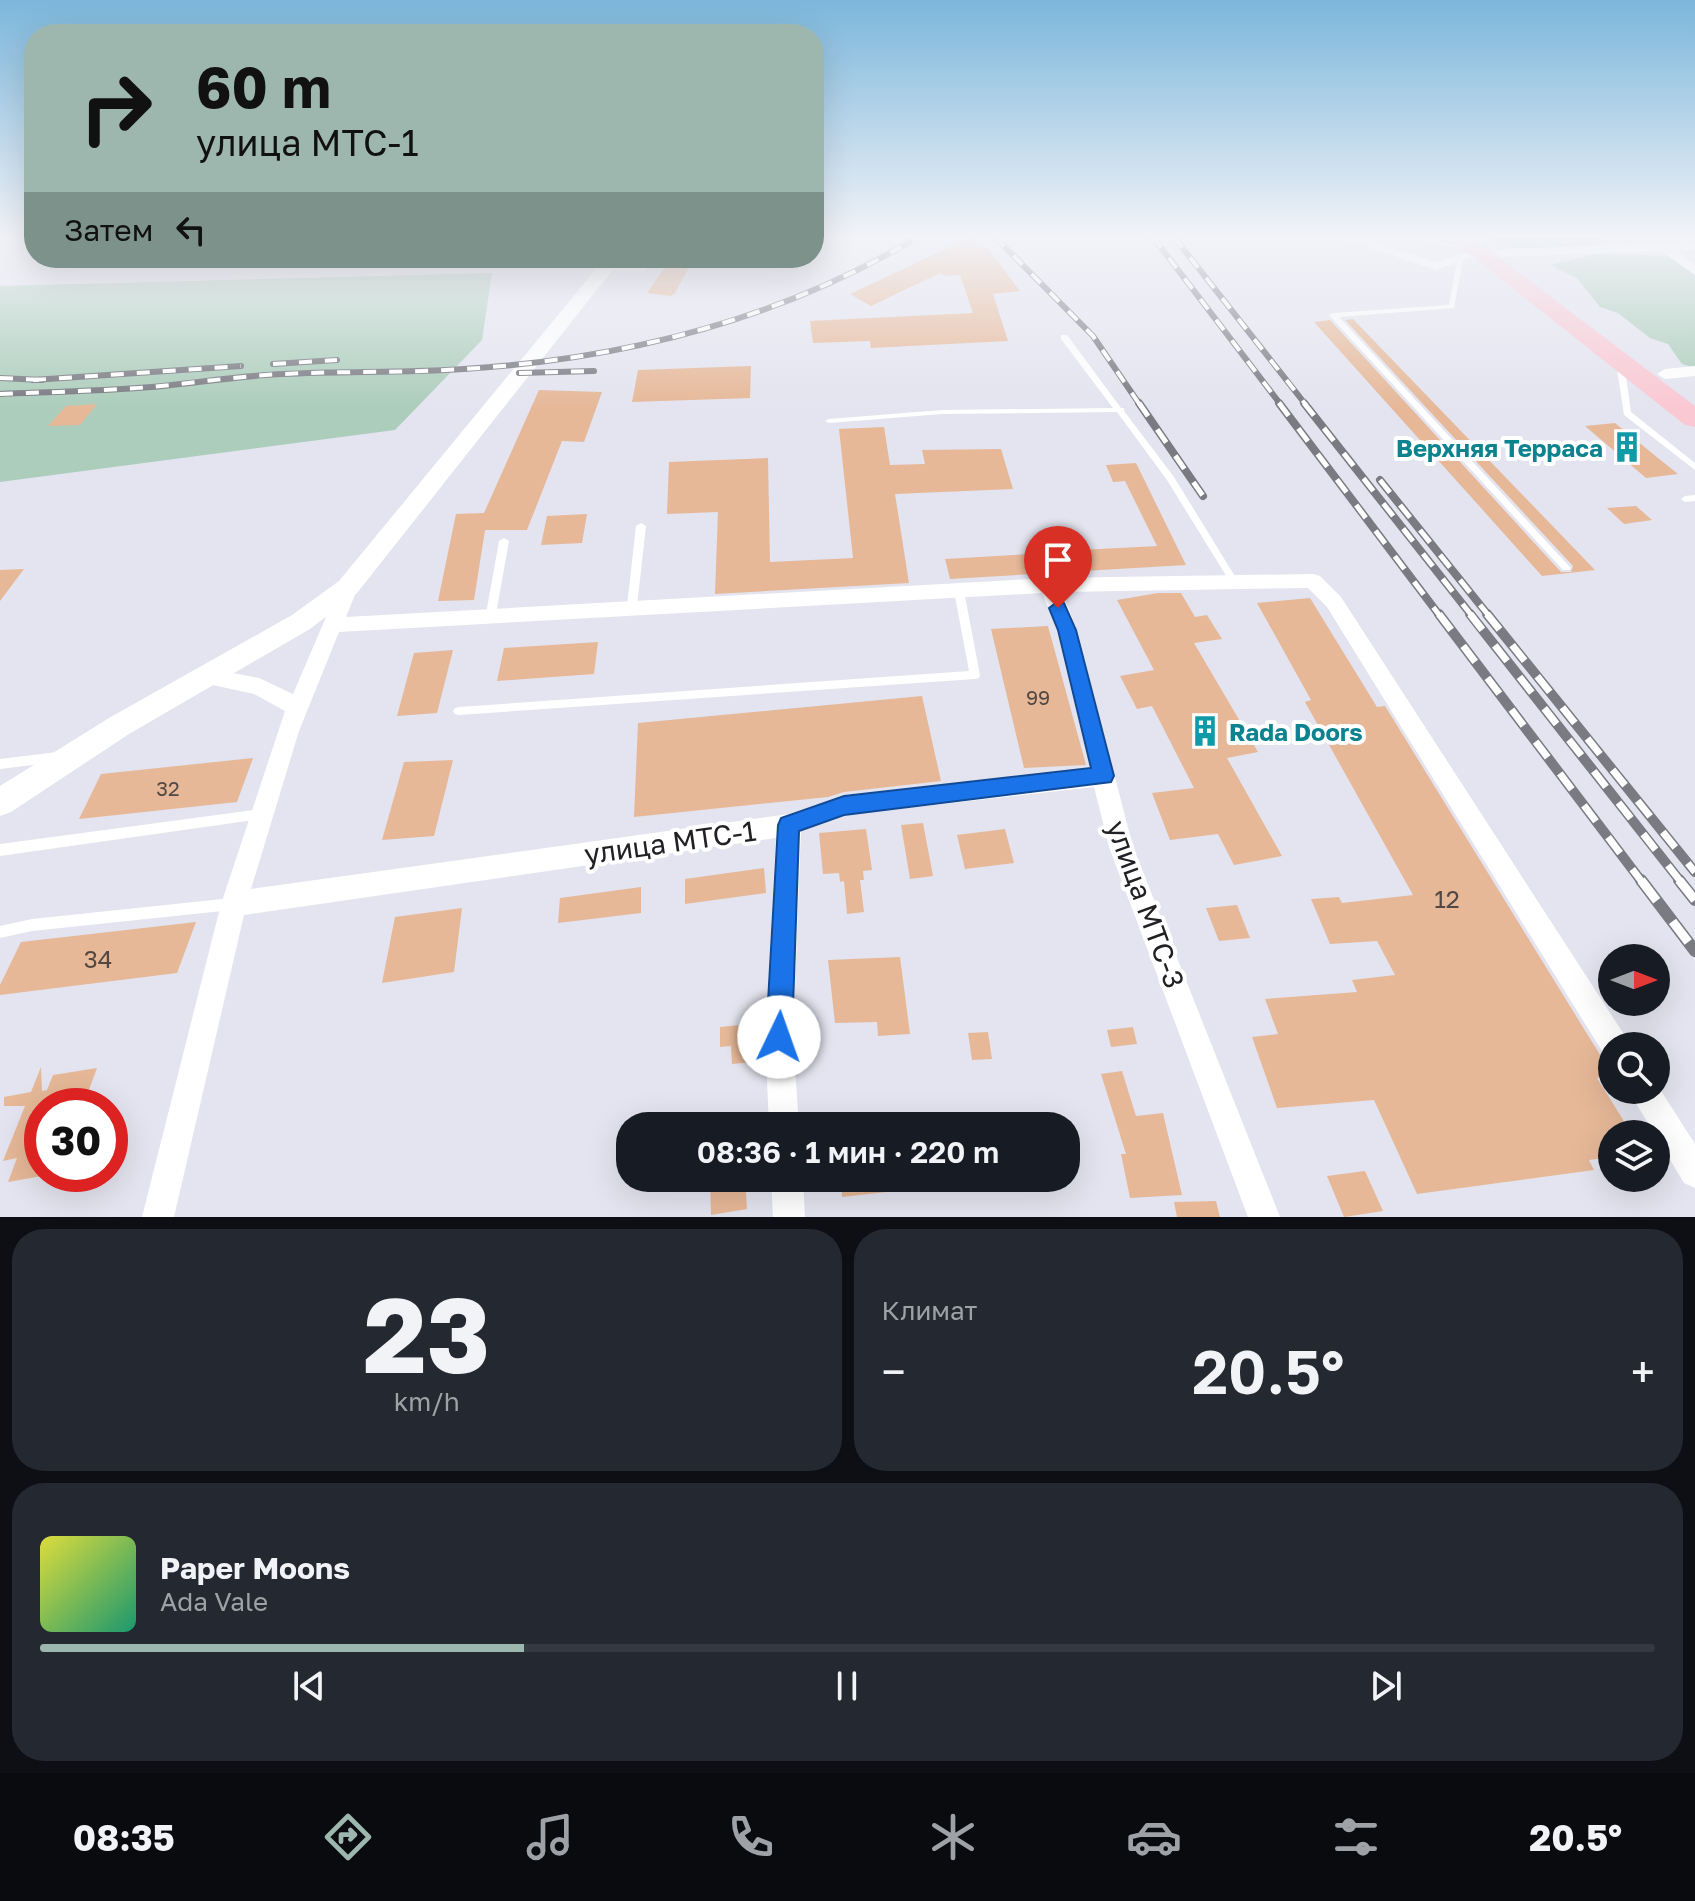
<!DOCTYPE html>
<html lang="ru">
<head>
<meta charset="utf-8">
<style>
  :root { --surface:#171b24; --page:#242831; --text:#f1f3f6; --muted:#9ea1a6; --line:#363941; --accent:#9db7ae }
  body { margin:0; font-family:"Golos Text",sans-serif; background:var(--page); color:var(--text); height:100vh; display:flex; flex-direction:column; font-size:30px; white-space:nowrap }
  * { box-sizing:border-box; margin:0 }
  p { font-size:26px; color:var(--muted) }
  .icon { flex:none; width:44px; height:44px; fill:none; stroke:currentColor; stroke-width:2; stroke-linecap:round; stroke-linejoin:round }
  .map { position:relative; height:1217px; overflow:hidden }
  .panel { display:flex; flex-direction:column; gap:12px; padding:12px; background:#0d0f14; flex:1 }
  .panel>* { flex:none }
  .banner { position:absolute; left:24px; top:24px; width:800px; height:244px; border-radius:32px; box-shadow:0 8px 32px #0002; background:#9db7ae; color:#111; overflow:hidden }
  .needle { width:52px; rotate:90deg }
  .fabs { position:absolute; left:1598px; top:944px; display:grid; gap:16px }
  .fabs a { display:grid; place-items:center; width:72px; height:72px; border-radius:50%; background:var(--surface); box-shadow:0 8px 32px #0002; font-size:40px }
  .speed { position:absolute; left:24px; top:1088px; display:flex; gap:16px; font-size:40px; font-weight:700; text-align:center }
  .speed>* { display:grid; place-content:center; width:104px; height:104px; border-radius:50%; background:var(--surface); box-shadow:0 8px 32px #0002; line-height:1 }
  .speed .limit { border:12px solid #d22; background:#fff; color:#111 }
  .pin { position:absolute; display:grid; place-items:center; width:68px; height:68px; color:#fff; margin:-82px -34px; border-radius:50% 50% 50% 0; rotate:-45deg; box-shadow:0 0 8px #0007 }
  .pin .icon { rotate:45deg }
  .me { position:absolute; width:88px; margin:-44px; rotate:3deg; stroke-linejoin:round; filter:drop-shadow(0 0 6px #0008) }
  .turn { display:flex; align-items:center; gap:28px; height:168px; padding:0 40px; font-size:36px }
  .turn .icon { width:104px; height:104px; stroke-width:2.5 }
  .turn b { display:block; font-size:56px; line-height:68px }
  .then { display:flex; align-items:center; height:76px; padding:0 40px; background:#0003; gap:16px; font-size:30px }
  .big { font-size:60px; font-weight:600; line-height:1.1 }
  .panel .widget { flex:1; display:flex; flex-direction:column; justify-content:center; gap:12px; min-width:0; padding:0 28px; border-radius:32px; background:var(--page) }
  .panel .dial { align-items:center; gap:0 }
  .dial b { font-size:104px; line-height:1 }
  .song { display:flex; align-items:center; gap:24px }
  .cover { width:96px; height:96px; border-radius:12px; background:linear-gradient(135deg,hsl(60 70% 55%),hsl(160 70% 35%)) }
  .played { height:8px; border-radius:4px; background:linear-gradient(90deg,var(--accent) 30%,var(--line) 30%) }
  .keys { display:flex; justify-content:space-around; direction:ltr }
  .heat { display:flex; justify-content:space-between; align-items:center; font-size:44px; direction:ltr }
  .panel .tiles { flex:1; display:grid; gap:12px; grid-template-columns:1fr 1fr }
  .widget:last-child { grid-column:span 2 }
  .trip { position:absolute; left:616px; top:1112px; width:464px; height:80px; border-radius:32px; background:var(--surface); box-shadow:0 8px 32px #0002; font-weight:600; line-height:80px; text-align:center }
  .dock { display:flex; height:128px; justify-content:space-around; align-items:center; background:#090b0e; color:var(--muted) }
  .dock .icon { width:56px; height:56px }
  .dock .on { color:var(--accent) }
  .dock b { font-size:36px; color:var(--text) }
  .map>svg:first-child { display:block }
  .green { fill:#accdbb }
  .building { fill:#e6b898 }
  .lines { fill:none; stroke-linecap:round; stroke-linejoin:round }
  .service { fill:#fff; fill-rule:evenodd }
  .minor { fill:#fff; fill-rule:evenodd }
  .tertiary { fill:#fff; fill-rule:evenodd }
  .trunk { fill:#fac8d3; fill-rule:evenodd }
  .rail-far3-casing { stroke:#7a7a82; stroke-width:6 }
  .rail-far2-casing { stroke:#7a7a82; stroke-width:8 }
  .rail-far1-casing { stroke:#7a7a82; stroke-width:10 }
  .rail-casing { stroke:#7a7a82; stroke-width:12 }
  .rail-far3 { stroke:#fff; stroke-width:4; stroke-dasharray:13; stroke-linecap:butt }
  .rail-far2 { stroke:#fff; stroke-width:5; stroke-dasharray:16; stroke-linecap:butt }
  .rail-far1 { stroke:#fff; stroke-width:7; stroke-dasharray:20; stroke-linecap:butt }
  .rail { stroke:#fff; stroke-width:9; stroke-dasharray:26; stroke-linecap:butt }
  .route { fill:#1a73e8; stroke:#114b97; stroke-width:2 }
  .labels { text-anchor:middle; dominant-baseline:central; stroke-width:8; stroke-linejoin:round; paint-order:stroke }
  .number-label { font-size:20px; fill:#524742 }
  .culture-label { font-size:24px; font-weight:bold; fill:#0d838f; stroke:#fff; text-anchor:end }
  .near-number-label { font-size:24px; fill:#524742 }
  .near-street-label { font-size:28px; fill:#212125; stroke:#fff }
</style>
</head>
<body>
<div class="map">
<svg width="1695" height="1217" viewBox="0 0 1695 1217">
  <rect width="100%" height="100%" fill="#e3e4ef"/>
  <g class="green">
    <path d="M1487,237H1598L1601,242L1591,246C1558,247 1516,257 1487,237Z"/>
    <polygon points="1596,254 1675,256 1695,267 1695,368 1682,364 1668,344 1650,338 1618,313 1600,307 1577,278 1550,265"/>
    <polygon points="492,273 482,340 395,430 0,482 0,286"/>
  </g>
  <g class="building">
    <polygon points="971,237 979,248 987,247 1020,291 993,294 1008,341 871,348 870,341 813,343 810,321 973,313 960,275 944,276 940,273 871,306 850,294"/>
    <polygon points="668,262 691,264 675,293 671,296 647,293"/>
    <polygon points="1353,319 1595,570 1542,576 1314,322 1330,320 1561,572 1571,572 1573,566 1345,320"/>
    <polygon points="751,366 750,398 632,402 638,370"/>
    <polygon points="539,390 602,392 584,442 562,441 527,530 485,530 474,600 438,601 456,514 484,513"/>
    <polygon points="97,404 80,425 48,426 66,406"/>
    <polygon points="1615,423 1658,458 1678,474 1646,478 1585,426"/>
    <polygon points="884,427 890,465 925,464 922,450 1001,449 1013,489 895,494 909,583 715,594 718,512 667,514 669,462 768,458 770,562 853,558 839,429"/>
    <polygon points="1136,463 1186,565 950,579 945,559 1047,553 1044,541 1077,539 1081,550 1157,546 1125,481 1113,482 1106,465"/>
    <polygon points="1636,506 1652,520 1624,524 1607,508"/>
    <polygon points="587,514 582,543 541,545 547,516"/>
    <polygon points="24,569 0,601 0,570"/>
    <polygon points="1158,593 1181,593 1195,617 1207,615 1222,639 1194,643 1258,752 1227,758 1282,856 1234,865 1218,834 1170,840 1152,793 1194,788 1152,706 1137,709 1120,676 1154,670 1117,600"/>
    <polygon points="1310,598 1377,707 1385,706 1602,1058 1612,1062 1612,1076 1597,1078 1632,1134 1612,1134 1612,1157 1589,1160 1594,1170 1417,1194 1374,1100 1277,1108 1252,1037 1278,1034 1265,999 1357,992 1352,980 1395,975 1377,941 1330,944 1311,899 1339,897 1342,903 1413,895 1305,702 1311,700 1257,603"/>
    <polygon points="1048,626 1086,765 1024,768 991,629"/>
    <polygon points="598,642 594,674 497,681 504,648"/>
    <polygon points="453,650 437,713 397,716 414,653"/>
    <polygon points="922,696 941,781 844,792 828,797 634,817 638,723"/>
    <polygon points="253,758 237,802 79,819 101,774"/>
    <polygon points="453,760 434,836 382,840 404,762"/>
    <polygon points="923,823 933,876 910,879 901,825"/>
    <polygon points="866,829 872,870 863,871 864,880 860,880 864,912 847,914 844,881 840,882 839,873 823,874 819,833"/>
    <polygon points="1005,829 1014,863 965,869 957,835"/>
    <polygon points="764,868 766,893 685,904 685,879"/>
    <polygon points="641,887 641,913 558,923 560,898"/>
    <polygon points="1237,905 1250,938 1219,941 1206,908"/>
    <polygon points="462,908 454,972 382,983 395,917"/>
    <polygon points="196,922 177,973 0,995 0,985 21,942"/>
    <polygon points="900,957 910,1034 878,1036 877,1022 835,1023 828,960"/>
    <polygon points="761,1023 763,1061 732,1064 731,1046 720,1047 720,1027"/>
    <polygon points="1133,1027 1137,1044 1111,1047 1107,1030"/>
    <polygon points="988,1032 992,1059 972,1060 968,1033"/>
    <polygon points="41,1067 42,1091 47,1090 53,1075 97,1068 83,1106 42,1106 42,1176 8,1182 17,1158 3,1161 25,1106 4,1106 4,1097 31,1092"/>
    <polygon points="1122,1071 1136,1116 1163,1113 1182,1195 1130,1198 1121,1154 1126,1154 1101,1074"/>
    <polygon points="1365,1171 1383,1211 1344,1217 1327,1176"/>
    <polygon points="710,1178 745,1178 747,1209 711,1215"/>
    <polygon points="841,1178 913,1178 913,1189 842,1197"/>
    <polygon points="1216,1201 1220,1217 1177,1217 1174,1202"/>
  </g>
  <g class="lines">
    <g class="service">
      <polygon points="820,237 826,237 818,254 814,254 814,250"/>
      <path d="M1414,237C1427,237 1438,242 1450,243C1458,244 1464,243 1471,245C1453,250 1432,244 1414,237Z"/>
      <polygon points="1607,237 1614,237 1629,249 1624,250"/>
      <polygon points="1672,237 1680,237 1692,247 1687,248"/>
      <polygon points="1461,254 1464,256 1454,308 1339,317 1569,566 1571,568 1569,570 1563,570 1329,315 1333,313 1449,305 1458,256"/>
      <polygon points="653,258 660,258 644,271 606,270 603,268 606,266 642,267"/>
      <polygon points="1061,335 1067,335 1121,408 1124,408 1124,411 1174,477 1236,578 1238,580 1236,582 1230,582 1167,480 1117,412 942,414 829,423 825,421 829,419 942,410 1113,408 1061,339"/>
      <polygon points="1617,360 1620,360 1624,362 1631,412 1695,463 1695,470 1624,415 1616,362"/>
      <polygon points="1695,495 1695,501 1685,502 1681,499 1685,496"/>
      <polygon points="641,523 646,526 637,606 632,610 627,606 636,526"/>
      <polygon points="504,538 509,541 496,614 491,618 486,614 499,541"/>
      <polygon points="959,587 964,591 980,675 979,678 975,679 459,715 455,714 453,711 455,708 459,707 969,671 954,591"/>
      <polygon points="57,752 61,754 63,757 61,760 57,762 0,769 0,759"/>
      <polygon points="262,809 266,810 268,814 266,818 262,819 0,856 0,844"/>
      <polygon points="232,898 237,900 238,904 237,908 232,910 32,931 0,938 0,926 32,919"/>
    </g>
    <g class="minor">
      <polygon points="1339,237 1359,237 1436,262 1478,249 1484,253 1436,270"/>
      <polygon points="1695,242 1695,250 1677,250 1695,265 1695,275 1661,251 1500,257 1494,253 1500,249"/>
      <polygon points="1695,366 1695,376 1665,379 1657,374 1665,369"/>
      <path d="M1313,574L1320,576L1341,597L1625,1036L1629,1046H1612V1059L1605,1056L1327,607L1308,588L1062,592L1077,630L1133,847L1280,1217H1248L1109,847L1094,787L844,815L801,831L793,1037L799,1126H769L765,1037L776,838L244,915L174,1217H142L221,904L285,711L254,694L199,682L196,676L199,670L207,668L259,678L293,694L341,582H355L358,587L346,617L1049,578ZM1042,593L1057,630L1090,768L844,795L789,814L251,889L299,731L339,632Z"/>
      <polygon points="1656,1083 1695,1144 1695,1188 1684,1183 1628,1090 1656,1090"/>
      <polygon points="771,1178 803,1178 805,1217 773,1217"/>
    </g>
    <polygon class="tertiary" points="605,258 622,258 357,593 310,629 129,734 11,812 0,816 0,786 109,718 292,615 339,581"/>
    <polygon class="trunk" points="1448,237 1472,237 1695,406 1695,427 1685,425"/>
    <defs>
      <g id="rail-far3">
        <polyline points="995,237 1093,336 1140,405"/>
        <polyline points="1153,237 1281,405"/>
        <polyline points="1174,237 1306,405"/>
        <polyline points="273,364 337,360"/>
        <polyline points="519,373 594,371"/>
        <polyline points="0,378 42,380"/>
        <polyline points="33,380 241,366"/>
        <path d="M0,394C50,392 101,391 151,387C195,383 239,376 283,374C344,371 404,373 464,369C624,359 781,319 918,237"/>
      </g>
      <g id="rail-far2">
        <polyline points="1139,403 1203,496"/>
        <polyline points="1279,403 1440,616"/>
        <polyline points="1304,403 1472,616"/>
        <polyline points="1380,480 1489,616"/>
      </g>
      <g id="rail-far1">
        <polyline points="1439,614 1642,882"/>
        <polyline points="1470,614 1681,882"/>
        <polyline points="1487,614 1695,872"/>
      </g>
      <g id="rail">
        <polyline points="1641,880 1695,951"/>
        <polyline points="1679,880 1695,900"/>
      </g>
    </defs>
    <use href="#rail-far3" class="rail-far3-casing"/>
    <use href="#rail-far2" class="rail-far2-casing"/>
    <use href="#rail-far1" class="rail-far1-casing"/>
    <use href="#rail" class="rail-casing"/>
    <use href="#rail-far3" class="rail-far3"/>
    <use href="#rail-far2" class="rail-far2"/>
    <use href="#rail-far1" class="rail-far1"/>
    <use href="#rail" class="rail"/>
  </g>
  <linearGradient id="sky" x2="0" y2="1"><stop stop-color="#7bb6db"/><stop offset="0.58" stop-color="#f2f3f8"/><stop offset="1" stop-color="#f2f3f8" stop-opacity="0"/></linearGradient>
  <rect width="1695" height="408" fill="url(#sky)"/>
  <polygon class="route" points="1058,601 1064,603 1076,630 1114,776 1111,782 844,815 799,831 792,1037 788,1047 779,1050 770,1047 766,1037 778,825 781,818 844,796 1091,768 1058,630 1049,608"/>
  <defs>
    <symbol id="building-bare" viewBox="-9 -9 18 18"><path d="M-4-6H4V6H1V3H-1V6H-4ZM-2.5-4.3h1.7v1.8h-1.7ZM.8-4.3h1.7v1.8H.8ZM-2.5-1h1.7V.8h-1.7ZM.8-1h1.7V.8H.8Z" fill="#0f9aa8" stroke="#fff" stroke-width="2.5" paint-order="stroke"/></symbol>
  </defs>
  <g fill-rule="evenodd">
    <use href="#building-bare" x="1605" y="425" width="44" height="44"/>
    <use href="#building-bare" x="1183" y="709" width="44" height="44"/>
  </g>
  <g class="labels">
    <g class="number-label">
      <text x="1038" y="697">99</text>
      <text x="168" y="788">32</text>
    </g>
    <g class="culture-label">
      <text x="1603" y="447">Верхняя Терраса</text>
      <text x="1229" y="731" text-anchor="start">Rada Doors</text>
    </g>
    <g class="near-number-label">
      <text x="1447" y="898">12</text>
      <text x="98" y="958">34</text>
    </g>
    <g class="near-street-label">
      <text transform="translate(670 842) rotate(-8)">улица МТС-1</text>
      <text transform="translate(1146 904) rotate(70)">улица МТС-3</text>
    </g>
  </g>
</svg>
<div class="fabs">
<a><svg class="needle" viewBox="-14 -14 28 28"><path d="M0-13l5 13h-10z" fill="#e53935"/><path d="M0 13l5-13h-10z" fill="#9ea1a6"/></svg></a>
<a><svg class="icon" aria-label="search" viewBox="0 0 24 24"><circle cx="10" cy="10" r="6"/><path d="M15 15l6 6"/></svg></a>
<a><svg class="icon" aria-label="layers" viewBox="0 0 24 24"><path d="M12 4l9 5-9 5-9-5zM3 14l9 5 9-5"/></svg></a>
</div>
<div class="speed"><div class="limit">30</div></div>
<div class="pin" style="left:1058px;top:608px;background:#d93025"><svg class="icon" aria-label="arrive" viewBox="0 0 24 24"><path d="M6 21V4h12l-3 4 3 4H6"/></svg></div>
<svg class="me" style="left:779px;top:1037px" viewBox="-20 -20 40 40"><circle r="19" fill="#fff"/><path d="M0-13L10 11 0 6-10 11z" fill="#1a73e8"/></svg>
<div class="trip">08:36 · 1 мин · 220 m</div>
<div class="banner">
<div class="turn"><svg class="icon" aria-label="right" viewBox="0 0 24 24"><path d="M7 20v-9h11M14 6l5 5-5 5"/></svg><div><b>60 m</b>улица МТС-1</div></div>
<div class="then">Затем<svg class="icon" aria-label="left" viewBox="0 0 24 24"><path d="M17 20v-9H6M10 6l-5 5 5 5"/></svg></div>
</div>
</div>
<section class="panel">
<div class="tiles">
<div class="widget dial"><b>23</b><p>km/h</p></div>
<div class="widget"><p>Климат</p>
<div class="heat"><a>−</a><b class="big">20.5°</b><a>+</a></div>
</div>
<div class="widget">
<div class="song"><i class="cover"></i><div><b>Paper Moons</b><p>Ada Vale</p></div></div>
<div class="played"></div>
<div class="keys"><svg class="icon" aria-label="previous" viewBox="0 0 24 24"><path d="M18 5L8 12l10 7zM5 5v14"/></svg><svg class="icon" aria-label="pause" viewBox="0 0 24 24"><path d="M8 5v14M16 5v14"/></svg><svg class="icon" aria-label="next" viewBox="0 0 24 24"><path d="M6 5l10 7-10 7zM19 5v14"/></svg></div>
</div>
</div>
</section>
<nav class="dock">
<b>08:35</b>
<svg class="icon on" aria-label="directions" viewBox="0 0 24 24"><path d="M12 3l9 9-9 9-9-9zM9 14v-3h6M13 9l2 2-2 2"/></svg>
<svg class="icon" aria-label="music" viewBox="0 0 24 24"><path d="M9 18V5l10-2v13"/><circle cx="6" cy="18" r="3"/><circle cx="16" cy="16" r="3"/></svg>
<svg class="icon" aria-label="phone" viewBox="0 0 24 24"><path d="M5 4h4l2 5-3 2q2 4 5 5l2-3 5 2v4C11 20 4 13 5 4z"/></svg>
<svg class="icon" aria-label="climate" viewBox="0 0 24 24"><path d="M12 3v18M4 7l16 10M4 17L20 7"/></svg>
<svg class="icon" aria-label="car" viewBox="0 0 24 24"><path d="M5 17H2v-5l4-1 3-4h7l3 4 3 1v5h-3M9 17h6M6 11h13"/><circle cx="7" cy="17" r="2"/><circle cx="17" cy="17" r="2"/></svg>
<svg class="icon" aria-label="filters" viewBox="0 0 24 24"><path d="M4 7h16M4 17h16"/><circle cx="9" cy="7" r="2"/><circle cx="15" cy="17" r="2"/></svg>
<b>20.5°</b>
</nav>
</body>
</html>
